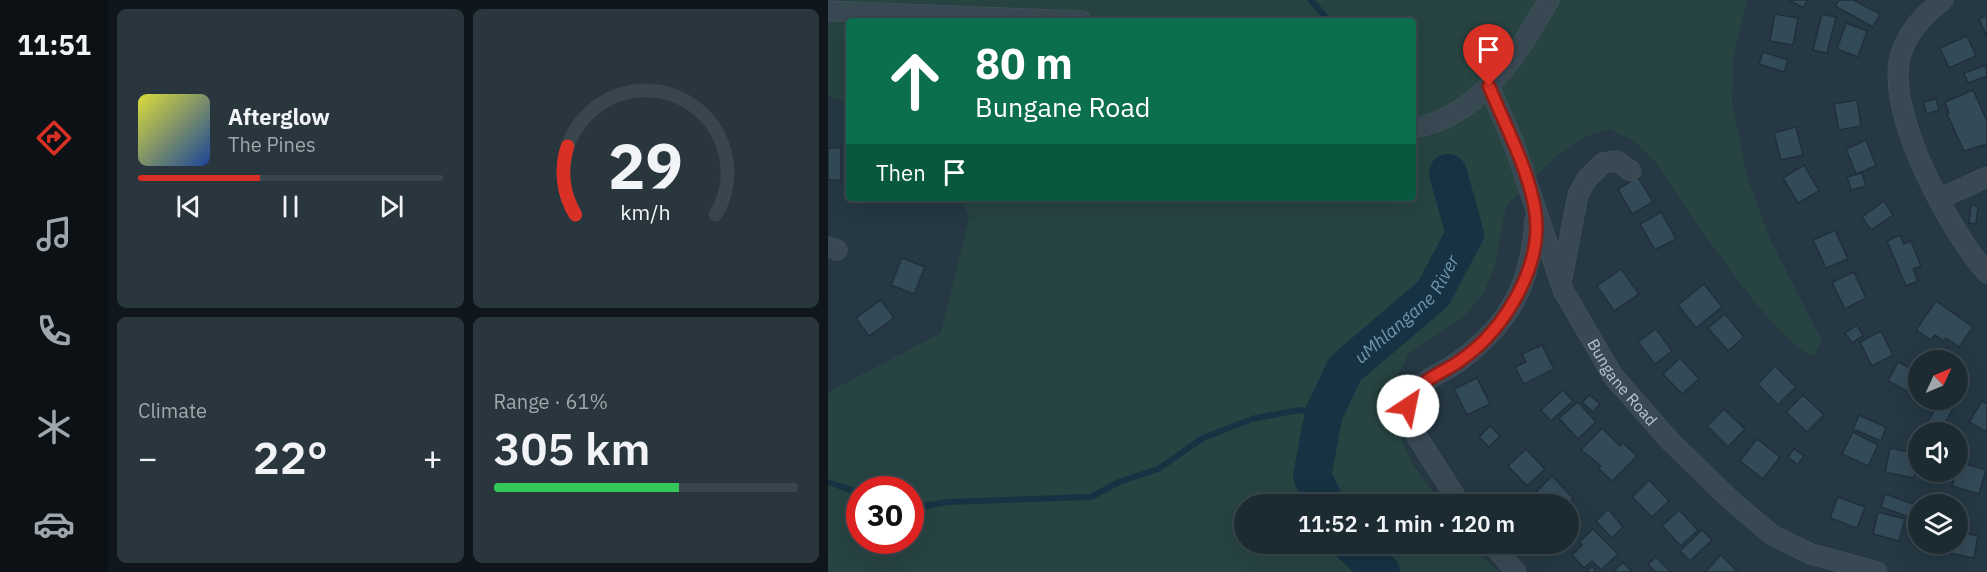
<!DOCTYPE html>
<html lang="en">
<head>
<meta charset="utf-8">
<style>
  :root { --surface:#1c2a32; --page:#29363e; --text:#f1f3f6; --muted:#a0a7ac; --line:#3a464d; --accent:#d93025 }
  body { margin:0; font-family:"IBM Plex Sans",sans-serif; background:var(--page); color:var(--text); height:100vh; display:flex; flex-direction:column; font-size:22px; white-space:nowrap }
  * { box-sizing:border-box; margin:0 }
  p { font-size:20px; color:var(--muted) }
  .icon { flex:none; width:33px; height:33px; fill:none; stroke:currentColor; stroke-width:2; stroke-linecap:round; stroke-linejoin:round }
  .map { position:relative; flex:1; overflow:hidden }
  .sheet { display:flex; flex-direction:column; gap:9px; padding:9px; background:#0f171c; width:720px }
  .sheet>* { flex:none }
  .top-card { position:absolute; left:18px; top:18px; width:570px; height:183px; border-radius:6px; box-shadow:0 6px 24px #0002,0 0 0 2px var(--line); background:#0b6e4f; color:#fff; overflow:hidden }
  .needle { width:39px; rotate:46deg }
  .controls { position:absolute; left:1080px; top:350px; display:grid; gap:12px }
  .controls a { display:grid; place-items:center; width:60px; height:60px; border-radius:50%; background:var(--surface); box-shadow:0 6px 24px #0002,0 0 0 2px var(--line); font-size:30px }
  .speed { position:absolute; left:18px; top:476px; display:flex; gap:12px; font-size:30px; font-weight:700; text-align:center }
  .speed>* { display:grid; place-content:center; width:78px; height:78px; border-radius:50%; background:var(--surface); box-shadow:0 6px 24px #0002,0 0 0 2px var(--line); line-height:1 }
  .speed .limit { border:9px solid #d22; background:#fff; color:#111 }
  .pin { position:absolute; display:grid; place-items:center; width:51px; height:51px; color:#fff; margin:-62px -26px; border-radius:50% 50% 50% 0; rotate:-45deg; box-shadow:0 0 6px #0007 }
  .pin .icon { rotate:45deg }
  .me { position:absolute; width:66px; margin:-33px; rotate:34deg; stroke-linejoin:round; filter:drop-shadow(0 0 4px #0008) }
  .turn { display:flex; align-items:center; gap:21px; height:126px; padding:0 30px; font-size:27px }
  .turn .icon { width:78px; height:78px; stroke-width:2.5 }
  .turn b { display:block; font-size:42px; line-height:51px }
  .then { display:flex; align-items:center; height:57px; padding:0 30px; background:#0003; gap:12px; font-size:22px }
  .big { font-size:45px; font-weight:600; line-height:1.1 }
  .sheet .tile { flex:1; display:flex; flex-direction:column; justify-content:center; gap:9px; min-width:0; padding:0 21px; border-radius:9px; background:var(--page) }
  .sheet .dial { align-items:center; gap:0 }
  .dial svg { height:156px; overflow:visible; fill:none; stroke:var(--line); stroke-width:7; stroke-linecap:round; text-anchor:middle }
  .dial text { fill:var(--text); stroke:none }
  .song { display:flex; align-items:center; gap:18px }
  .cover { width:72px; height:72px; border-radius:9px; background:linear-gradient(135deg,hsl(60 70% 55%),hsl(220 70% 35%)) }
  .played { height:6px; border-radius:3px; background:linear-gradient(90deg,var(--accent) 40%,var(--line) 40%) }
  .keys { display:flex; justify-content:space-around; direction:ltr }
  .heat { display:flex; justify-content:space-between; align-items:center; font-size:33px; direction:ltr }
  .charge { height:9px; border-radius:4px; background:linear-gradient(90deg,#34c759 61%,var(--line) 0) }
  .sheet .tiles { flex:1; display:grid; gap:9px; grid-template-columns:repeat(2,1fr) }
  .trip { position:absolute; left:406px; top:494px; width:345px; height:60px; border-radius:30px; background:var(--surface); box-shadow:0 6px 24px #0002,0 0 0 2px var(--line); font-weight:600; line-height:60px; text-align:center }
  main { display:flex; flex:1; min-height:0 }
  .dock { display:flex; flex-direction:column; width:108px; justify-content:space-around; align-items:center; background:#0b1114; color:var(--muted) }
  .dock .icon { width:42px; height:42px }
  .dock .current { color:var(--accent) }
  .dock b { font-size:27px; color:var(--text) }
  .map>svg:first-child { display:block }
  .green { fill:#274442; fill-rule:evenodd }
  .lines { fill:none; stroke-linecap:round; stroke-linejoin:round }
  .stream { stroke:#163243; stroke-width:6 }
  .river { stroke:#163243; stroke-width:38 }
  .building { fill:#334a58; stroke:#20303a; stroke-width:1.5 }
  .minor-casing { stroke:#46555f; stroke-width:21 }
  .minor { stroke:#394953; stroke-width:20 }
  .route-casing { stroke:#8d1f18; stroke-width:15 }
  .route { stroke:#d93025; stroke-width:10 }
  .labels { text-anchor:middle; dominant-baseline:central; stroke-width:6; stroke-linejoin:round; paint-order:stroke }
  .street-label { font-size:16px; fill:#b6c4cd; stroke:#1e2e38 }
  .water-label { font-size:18px; font-style:italic; fill:#6e96ae; stroke:#1e2e38 }
</style>
</head>
<body>
<main>
<nav class="dock">
<b>11:51</b>
<svg class="icon current" aria-label="directions" viewBox="0 0 24 24"><path d="M12 3l9 9-9 9-9-9zM9 14v-3h6M13 9l2 2-2 2"/></svg>
<svg class="icon" aria-label="music" viewBox="0 0 24 24"><path d="M9 18V5l10-2v13"/><circle cx="6" cy="18" r="3"/><circle cx="16" cy="16" r="3"/></svg>
<svg class="icon" aria-label="phone" viewBox="0 0 24 24"><path d="M5 4h4l2 5-3 2q2 4 5 5l2-3 5 2v4C11 20 4 13 5 4z"/></svg>
<svg class="icon" aria-label="climate" viewBox="0 0 24 24"><path d="M12 3v18M4 7l16 10M4 17L20 7"/></svg>
<svg class="icon" aria-label="car" viewBox="0 0 24 24"><path d="M5 17H2v-5l4-1 3-4h7l3 4 3 1v5h-3M9 17h6M6 11h13"/><circle cx="7" cy="17" r="2"/><circle cx="17" cy="17" r="2"/></svg>
</nav>
<section class="sheet">
<div class="tiles">
<div class="tile">
<div class="song"><i class="cover"></i><div><b>Afterglow</b><p>The Pines</p></div></div>
<div class="played"></div>
<div class="keys"><svg class="icon" aria-label="previous" viewBox="0 0 24 24"><path d="M18 5L8 12l10 7zM5 5v14"/></svg><svg class="icon" aria-label="pause" viewBox="0 0 24 24"><path d="M8 5v14M16 5v14"/></svg><svg class="icon" aria-label="next" viewBox="0 0 24 24"><path d="M6 5l10 7-10 7zM19 5v14"/></svg></div>
</div>
<div class="tile dial"><svg viewBox="0 0 100 80">
<path d="M14 69A42 42 0 1 1 86 69"/>
<path d="M14 69A42 42 0 0 1 10 34" stroke="#d93025"/>
<text x="50" y="56" font-size="32" font-weight="700">29</text>
<text x="50" y="72" font-size="11">km/h</text>
</svg></div>
<div class="tile"><p>Climate</p>
<div class="heat"><a>−</a><b class="big">22°</b><a>+</a></div>
</div>
<div class="tile"><p>Range · 61%</p><b class="big">305 km</b><div class="charge"></div></div>
</div>
</section>
<div class="map">
<svg width="1159" height="572" viewBox="0 0 1159 572">
  <rect width="100%" height="100%" fill="#253843"/>
  <path class="green" d="M0,0H919L906,54L904,102L919,177L943,241L994,341L986,356C942,340 859,207 828,163L807,142L782,129L756,137L731,154L678,206L667,266L655,294L635,318L582,352L566,381L567,423L583,461L613,504H417V543H642L670,572H0V395L4,390L113,333L141,217L133,198H585V21H21V104L0,95ZM32,489H82V540H32Z"/>
  <g class="lines">
    <g class="stream">
      <polyline points="483,0 501,21"/>
      <polyline points="0,482 32,493"/>
      <polyline points="82,509 119,502 263,497 291,482 330,469 375,438 424,419 471,410 496,413"/>
    </g>
    <g class="river">
      <path id="s1" d="M498,504L484,476L496,413L517,369L605,294L637,234L620,173"/>
      <polyline points="522,543 553,572"/>
    </g>
  </g>
  <g class="building">
    <polygon points="961,0 980,0 975,8"/>
    <polygon points="1011,0 1025,0 1052,14 1045,27 1007,6"/>
    <polygon points="947,14 970,18 965,45 942,41"/>
    <polygon points="994,14 1008,17 999,53 985,50"/>
    <polygon points="1159,15 1159,37 1151,19"/>
    <polygon points="1018,23 1039,31 1030,57 1009,49"/>
    <polygon points="1139,36 1148,56 1121,68 1112,48"/>
    <polygon points="935,52 960,60 956,72 931,64"/>
    <polygon points="1158,65 1159,76 1140,83 1136,73"/>
    <polygon points="1145,90 1159,121 1159,144 1136,151 1119,114 1121,113 1117,102"/>
    <polygon points="1108,99 1111,110 1099,114 1095,102"/>
    <polygon points="1029,100 1033,126 1011,130 1006,104"/>
    <polygon points="968,127 975,155 953,160 946,133"/>
    <polygon points="1038,140 1048,166 1028,174 1018,149"/>
    <rect x="0" y="148" width="13" height="32"/>
    <polygon points="976,165 991,191 970,203 955,178"/>
    <polygon points="1034,173 1038,186 1023,190 1019,177"/>
    <polygon points="810,177 825,202 804,214 790,189"/>
    <polygon points="1056,201 1065,215 1043,230 1034,217"/>
    <polygon points="1143,205 1150,206 1148,224 1141,223"/>
    <polygon points="833,212 848,239 827,250 812,224"/>
    <polygon points="1007,230 1020,259 998,268 985,240"/>
    <polygon points="1072,235 1076,244 1083,241 1093,266 1085,269 1090,281 1078,286 1059,241"/>
    <polygon points="74,258 97,267 86,294 63,285"/>
    <polygon points="793,269 811,294 786,311 769,286"/>
    <polygon points="1026,272 1038,298 1017,309 1004,282"/>
    <polygon points="876,284 894,307 868,328 850,305"/>
    <polygon points="53,300 66,318 41,336 28,318"/>
    <polygon points="1108,301 1145,327 1131,347 1118,338 1116,341 1107,335 1103,340 1088,330"/>
    <polygon points="897,314 916,337 900,351 880,328"/>
    <polygon points="1029,325 1035,336 1024,343 1017,333"/>
    <polygon points="828,329 844,351 827,364 810,342"/>
    <polygon points="1053,331 1065,355 1044,366 1032,342"/>
    <polygon points="714,345 726,369 696,384 687,367 698,362 694,354"/>
    <polygon points="852,358 871,379 854,394 835,374"/>
    <polygon points="1070,362 1090,372 1088,396 1060,381"/>
    <polygon points="947,366 968,387 950,405 930,384"/>
    <polygon points="649,378 662,404 639,415 626,389"/>
    <polygon points="735,390 745,401 723,421 713,410"/>
    <polygon points="1130,394 1132,396 1113,430 1100,422 1112,399 1130,399"/>
    <polygon points="762,395 772,404 765,412 754,402"/>
    <polygon points="975,395 996,415 979,432 958,412"/>
    <polygon points="1154,401 1159,404 1159,432 1141,422"/>
    <polygon points="750,402 768,422 750,439 731,418"/>
    <polygon points="896,409 917,429 900,447 879,426"/>
    <polygon points="1031,415 1058,427 1053,441 1025,429"/>
    <polygon points="662,426 672,436 661,447 651,437"/>
    <polygon points="774,428 792,446 795,443 809,456 784,481 770,468 773,466 753,450"/>
    <polygon points="1025,432 1050,445 1040,466 1014,454"/>
    <polygon points="929,439 952,457 935,479 912,461"/>
    <polygon points="1062,448 1090,454 1086,478 1057,472"/>
    <polygon points="698,449 717,469 699,486 680,466"/>
    <polygon points="966,449 976,456 970,465 960,457"/>
    <polygon points="1131,462 1158,470 1151,494 1124,486"/>
    <polygon points="724,476 745,498 739,504 716,504 706,494"/>
    <polygon points="821,480 841,501 824,517 804,497"/>
    <polygon points="1057,494 1088,505 1084,518 1053,507"/>
    <polygon points="1010,497 1037,507 1029,528 1002,518"/>
    <polygon points="780,509 795,527 784,538 768,521"/>
    <polygon points="851,510 870,530 853,546 834,526"/>
    <polygon points="1050,512 1077,519 1071,541 1045,534"/>
    <polygon points="765,529 790,554 773,570 764,561 756,568 744,555 754,545 751,542"/>
    <polygon points="874,530 884,540 862,561 852,551"/>
    <polygon points="1130,532 1150,536 1146,558 1117,552 1119,543 1130,543"/>
    <polygon points="893,555 910,572 877,572"/>
    <polygon points="828,557 842,571 840,572 827,572 820,564"/>
    <polygon points="795,562 804,572 785,572"/>
    <polygon points="764,566 769,572 758,572"/>
  </g>
  <g class="lines">
    <defs>
      <g id="minor">
        <path d="M1115,0C1095,15 1076,36 1071,62C1062,120 1121,230 1159,273"/>
        <polyline points="0,11 254,21"/>
        <path id="s2" d="M661,86L686,144L735,290L785,376L842,441L905,502L944,535L983,554L1049,572"/>
        <path d="M585,128C651,118 691,52 721,0"/>
        <polyline points="1111,199 1159,177"/>
        <polyline points="0,247 9,250"/>
        <polyline points="733,283 750,195 758,180 775,163 789,161 803,171"/>
        <path d="M632,504L588,435L580,406C589,378 614,375 634,359C684,321 703,282 707,220"/>
        <polyline points="663,543 688,572"/>
      </g>
    </defs>
    <use href="#minor" class="minor-casing"/>
    <use href="#minor" class="minor"/>
  </g>
  <g class="lines">
    <defs>
      <path id="route" d="M580,406C588,379 613,375 633,360C677,329 716,265 707,210C700,167 677,126 661,86"/>
    </defs>
    <use href="#route" class="route-casing"/>
    <use href="#route" class="route"/>
  </g>
  <g class="labels">
    <g class="street-label">
      <text stroke="none"><textPath href="#s2" startOffset="327">Bungane Road</textPath></text>
    </g>
    <g class="water-label">
      <text stroke="none"><textPath href="#s1" startOffset="231">uMhlangane River</textPath></text>
    </g>
  </g>
</svg>
<div class="controls">
<a><svg class="needle" viewBox="-14 -14 28 28"><path d="M0-13l5 13h-10z" fill="#e53935"/><path d="M0 13l5-13h-10z" fill="#a0a7ac"/></svg></a>
<a><svg class="icon" aria-label="sound" viewBox="0 0 24 24"><path d="M4 9h4l5-4v14l-5-4H4zM17 9q2 3 0 6"/></svg></a>
<a><svg class="icon" aria-label="layers" viewBox="0 0 24 24"><path d="M12 4l9 5-9 5-9-5zM3 14l9 5 9-5"/></svg></a>
</div>
<div class="speed"><div class="limit">30</div></div>
<div class="pin" style="left:661px;top:86px;background:#d93025"><svg class="icon" aria-label="arrive" viewBox="0 0 24 24"><path d="M6 21V4h12l-3 4 3 4H6"/></svg></div>
<svg class="me" style="left:580px;top:406px" viewBox="-20 -20 40 40"><circle r="19" fill="#fff"/><path d="M0-13L10 11 0 6-10 11z" fill="#d93025"/></svg>
<div class="trip">11:52 · 1 min · 120 m</div>
<div class="top-card">
<div class="turn"><svg class="icon" aria-label="ahead" viewBox="0 0 24 24"><path d="M12 20V5M6 11l6-6 6 6"/></svg><div><b>80 m</b>Bungane Road</div></div>
<div class="then">Then<svg class="icon" aria-label="arrive" viewBox="0 0 24 24"><path d="M6 21V4h12l-3 4 3 4H6"/></svg></div>
</div>
</div>
</main>
</body>
</html>
